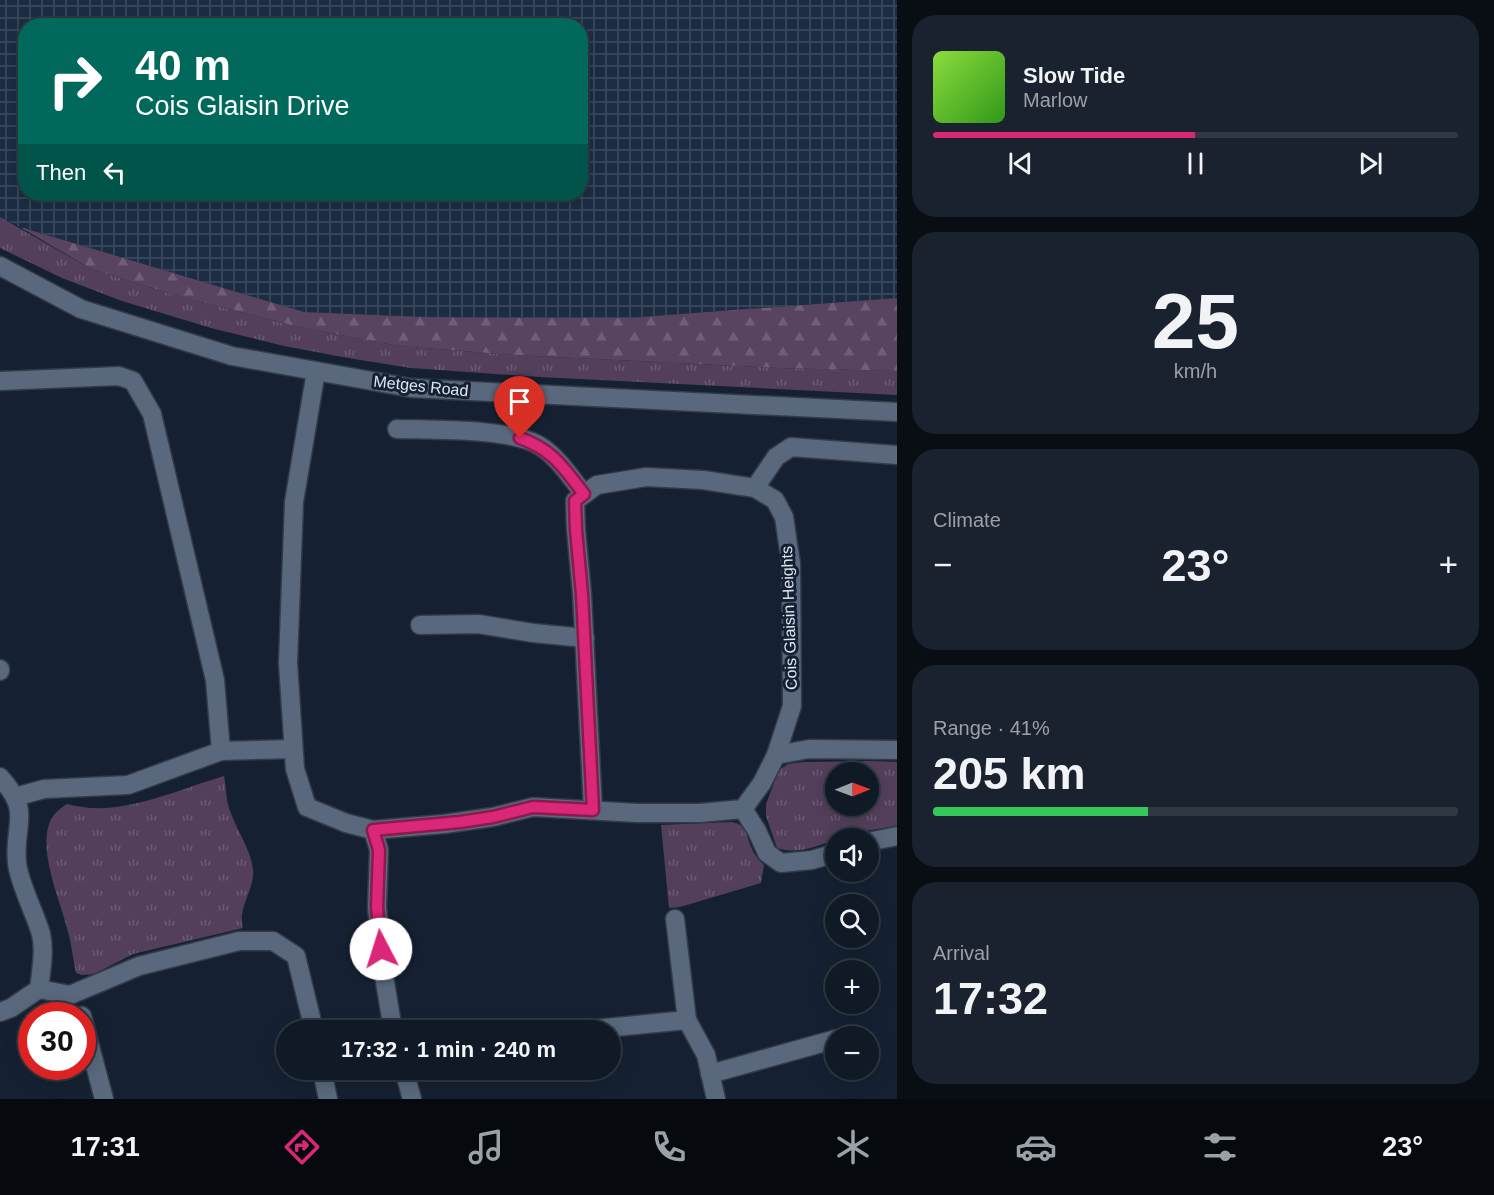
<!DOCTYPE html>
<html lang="en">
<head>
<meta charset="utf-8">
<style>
  :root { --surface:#101926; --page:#19222e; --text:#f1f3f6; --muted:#9ca0a7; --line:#303843; --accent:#db2777 }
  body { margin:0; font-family:Helvetica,sans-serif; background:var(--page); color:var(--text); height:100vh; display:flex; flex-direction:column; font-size:22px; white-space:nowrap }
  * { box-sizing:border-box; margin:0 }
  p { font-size:20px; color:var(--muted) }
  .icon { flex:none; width:33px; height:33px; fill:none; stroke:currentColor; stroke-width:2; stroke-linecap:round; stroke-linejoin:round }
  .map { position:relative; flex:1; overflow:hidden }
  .drawer { display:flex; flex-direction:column; gap:15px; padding:15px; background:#090e15; width:597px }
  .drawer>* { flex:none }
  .guide { position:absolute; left:18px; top:18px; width:570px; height:183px; border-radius:24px; box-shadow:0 3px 15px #0003,0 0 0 2px var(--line); background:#00695c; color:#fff; overflow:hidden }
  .needle { width:39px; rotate:89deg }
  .fabs { position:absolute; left:825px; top:762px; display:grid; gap:12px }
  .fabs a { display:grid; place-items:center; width:54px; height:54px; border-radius:50%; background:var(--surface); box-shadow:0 3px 15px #0003,0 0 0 2px var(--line); font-size:30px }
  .speed { position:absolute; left:18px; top:1002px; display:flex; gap:12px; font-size:30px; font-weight:700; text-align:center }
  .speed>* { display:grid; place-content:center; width:78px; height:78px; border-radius:50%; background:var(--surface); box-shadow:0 3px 15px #0003,0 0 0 2px var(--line); line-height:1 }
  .speed .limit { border:9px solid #d22; background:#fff; color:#111 }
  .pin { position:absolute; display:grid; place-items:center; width:51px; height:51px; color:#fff; margin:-62px -26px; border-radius:50% 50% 50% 0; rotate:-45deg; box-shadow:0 0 6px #0007 }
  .pin .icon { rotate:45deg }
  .me { position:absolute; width:66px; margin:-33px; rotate:355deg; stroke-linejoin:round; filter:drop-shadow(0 0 4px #0008) }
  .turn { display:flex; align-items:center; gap:21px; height:126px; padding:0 18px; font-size:27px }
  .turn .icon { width:78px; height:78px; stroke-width:2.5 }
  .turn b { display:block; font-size:42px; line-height:51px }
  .then { display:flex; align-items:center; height:57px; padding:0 18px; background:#0003; gap:12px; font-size:22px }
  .big { font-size:45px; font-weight:800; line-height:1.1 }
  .drawer .widget { flex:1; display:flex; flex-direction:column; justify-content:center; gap:9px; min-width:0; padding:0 21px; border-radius:24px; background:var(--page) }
  .drawer .dial { align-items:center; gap:0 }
  .dial b { font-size:78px; line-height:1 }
  .song { display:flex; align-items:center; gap:18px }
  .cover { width:72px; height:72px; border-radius:9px; background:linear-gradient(135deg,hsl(90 70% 55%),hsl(110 70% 35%)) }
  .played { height:6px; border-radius:3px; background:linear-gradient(90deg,var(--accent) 50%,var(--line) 50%) }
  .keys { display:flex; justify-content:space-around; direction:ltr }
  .heat { display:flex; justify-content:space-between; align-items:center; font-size:33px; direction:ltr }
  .charge { height:9px; border-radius:4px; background:linear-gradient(90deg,#34c759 41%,var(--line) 0) }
  .trip { position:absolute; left:276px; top:1020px; width:345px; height:60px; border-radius:30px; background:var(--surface); box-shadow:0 3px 15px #0003,0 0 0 2px var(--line); font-weight:800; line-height:60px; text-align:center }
  .menu { display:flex; height:96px; justify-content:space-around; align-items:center; background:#060a0f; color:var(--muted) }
  .menu .icon { width:42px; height:42px }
  .menu .current { color:var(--accent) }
  .menu b { font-size:27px; color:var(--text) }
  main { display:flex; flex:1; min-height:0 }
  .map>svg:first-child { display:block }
  .industrial { fill:url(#industrial-grid); fill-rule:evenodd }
  .grass { fill:url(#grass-tufts); fill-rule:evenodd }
  .forest { fill:url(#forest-firs) }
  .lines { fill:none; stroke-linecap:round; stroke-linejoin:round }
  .minor-casing { stroke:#323b4a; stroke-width:21 }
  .tertiary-casing { stroke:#323b4a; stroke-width:21 }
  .minor { stroke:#59687c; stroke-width:18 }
  .tertiary { stroke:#59687c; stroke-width:18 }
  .route-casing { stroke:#8e194d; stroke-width:15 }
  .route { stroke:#db2777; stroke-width:10 }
  .labels { text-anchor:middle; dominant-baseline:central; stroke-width:6; stroke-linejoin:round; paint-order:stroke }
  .street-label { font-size:16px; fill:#dee7f2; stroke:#152132 }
</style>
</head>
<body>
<main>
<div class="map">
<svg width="897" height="1099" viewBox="0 0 897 1099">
  <defs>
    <pattern id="industrial-grid" width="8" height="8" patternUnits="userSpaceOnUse" patternTransform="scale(1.5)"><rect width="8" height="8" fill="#1c2d43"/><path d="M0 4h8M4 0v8" fill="none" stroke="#3d4b5f"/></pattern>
    <pattern id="grass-tufts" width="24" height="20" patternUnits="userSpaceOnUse" patternTransform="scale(1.5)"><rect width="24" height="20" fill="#533f5c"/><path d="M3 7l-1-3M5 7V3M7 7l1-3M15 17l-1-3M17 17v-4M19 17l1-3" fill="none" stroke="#6b5b74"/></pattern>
    <pattern id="forest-firs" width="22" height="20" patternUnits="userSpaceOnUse" patternTransform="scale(1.5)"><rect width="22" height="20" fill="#584361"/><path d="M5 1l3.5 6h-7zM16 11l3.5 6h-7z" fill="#705e78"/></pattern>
  </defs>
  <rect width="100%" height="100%" fill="#152132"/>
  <path class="industrial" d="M0,0H897V298L627,318L425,317L304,312L20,227L0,217ZM26,26H580V194H26Z"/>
  <g class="grass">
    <polygon points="0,217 91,269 185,298 299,327 399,346 514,355 778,368 897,371 897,395 540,377 411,368 348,358 284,346 211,328 122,301 62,278 0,248"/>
    <path d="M872,761L897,762V826C883,828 868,830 855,833C831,839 803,857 777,848L766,816V804L779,770L788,764L803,762ZM836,772H868V806H836Z"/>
    <path d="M224,776C226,787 226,798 229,808C236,830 250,847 253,869C255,890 237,907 243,928L133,954L94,974L82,975L76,973C73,960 72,946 68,932C61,902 39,855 49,824C52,815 59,809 67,804C80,807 92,809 105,808C143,806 187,787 224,776Z"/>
    <path d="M732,822C748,825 746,837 752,849C755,856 759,860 764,865L761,883L680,907L669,908L661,825Z"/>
  </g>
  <polygon class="forest" points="20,227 304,312 425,317 627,318 897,298 897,371 778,368 514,355 399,346 299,327 185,298 91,269"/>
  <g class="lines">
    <defs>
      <g id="minor">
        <polyline points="316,371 294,502 288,663 295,769 307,807 346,823 373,830 444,824 493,817 533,807 637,813 700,813 743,809 762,783 776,755 809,749 897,750"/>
        <polyline points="0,381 119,376 133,381 152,414 215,680 221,751"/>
        <path d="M397,429C432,430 511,428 540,446C558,457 571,478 584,494"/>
        <polyline points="755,488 776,457 791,447 897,455"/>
        <polyline points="420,625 478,624 533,633 585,638"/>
        <polyline points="0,669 0,671"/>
        <path d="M0,777C33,813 13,823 17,863C19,883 35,913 41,934C45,951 41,972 39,989L11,1008L0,1012"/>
        <polyline points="15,797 44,789 128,785 221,751 293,749"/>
        <polyline points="743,809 757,831 767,853 781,863 812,860 836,853"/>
        <polyline points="593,810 582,594 576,530 575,501 597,485 646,477 703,480 755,488 775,500 784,517 791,564 792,706 776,755"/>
        <polyline points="373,830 379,850 377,907 383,970 393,1030"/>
        <polyline points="868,842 897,836"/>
        <polyline points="675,919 687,1020 706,1055 716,1099"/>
        <polyline points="39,989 70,995 139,966 239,941 273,941 296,956 314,1030"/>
        <polyline points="82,1016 104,1099"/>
        <polyline points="585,1030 687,1020"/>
        <polyline points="322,1070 328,1099"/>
        <polyline points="404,1070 412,1099"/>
        <polyline points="710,1074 836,1039"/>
      </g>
      <polyline id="tertiary" points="0,266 81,309 232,356 411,388 897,412"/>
    </defs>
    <use href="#minor" class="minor-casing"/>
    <use href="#tertiary" class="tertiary-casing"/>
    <use href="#minor" class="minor"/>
    <use href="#tertiary" class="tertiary"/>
  </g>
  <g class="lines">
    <defs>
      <path id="route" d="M381,949L377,907L379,850L373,830L460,822L493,817L533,807L593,810L582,594L576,530L575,501L584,494C563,467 553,450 520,438"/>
    </defs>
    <use href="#route" class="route-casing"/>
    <use href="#route" class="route"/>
  </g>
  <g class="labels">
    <g class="street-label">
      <text transform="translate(421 386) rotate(6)">Metges Road</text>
      <text transform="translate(789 618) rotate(-92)">Cois Glaisin Heights</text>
    </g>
  </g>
</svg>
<div class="fabs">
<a><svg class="needle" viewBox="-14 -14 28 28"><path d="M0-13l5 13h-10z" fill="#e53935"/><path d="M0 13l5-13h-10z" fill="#9ca0a7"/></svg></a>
<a><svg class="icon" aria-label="sound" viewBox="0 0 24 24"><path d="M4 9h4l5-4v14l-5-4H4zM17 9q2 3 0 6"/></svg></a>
<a><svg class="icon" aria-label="search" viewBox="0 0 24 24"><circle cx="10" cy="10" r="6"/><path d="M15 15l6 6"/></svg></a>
<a>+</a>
<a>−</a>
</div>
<div class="speed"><div class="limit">30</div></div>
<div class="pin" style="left:520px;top:438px;background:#d93025"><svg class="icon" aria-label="arrive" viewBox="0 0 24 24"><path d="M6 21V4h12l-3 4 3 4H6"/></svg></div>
<svg class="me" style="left:381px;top:949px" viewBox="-20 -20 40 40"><circle r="19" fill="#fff"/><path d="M0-13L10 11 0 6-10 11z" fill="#db2777"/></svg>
<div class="trip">17:32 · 1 min · 240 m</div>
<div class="guide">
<div class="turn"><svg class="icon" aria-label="right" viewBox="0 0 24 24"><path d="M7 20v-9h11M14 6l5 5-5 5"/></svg><div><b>40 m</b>Cois Glaisin Drive</div></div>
<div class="then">Then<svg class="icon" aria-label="left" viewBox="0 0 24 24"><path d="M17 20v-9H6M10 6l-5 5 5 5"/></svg></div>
</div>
</div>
<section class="drawer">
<div class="widget">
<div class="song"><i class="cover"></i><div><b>Slow Tide</b><p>Marlow</p></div></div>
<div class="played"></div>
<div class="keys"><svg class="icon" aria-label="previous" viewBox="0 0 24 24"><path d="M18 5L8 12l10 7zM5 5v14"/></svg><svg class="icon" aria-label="pause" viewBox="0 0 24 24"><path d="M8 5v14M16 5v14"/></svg><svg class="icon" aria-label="next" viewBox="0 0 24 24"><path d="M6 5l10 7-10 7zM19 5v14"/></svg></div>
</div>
<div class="widget dial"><b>25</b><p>km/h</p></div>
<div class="widget"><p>Climate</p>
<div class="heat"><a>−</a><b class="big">23°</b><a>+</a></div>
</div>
<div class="widget"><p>Range · 41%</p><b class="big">205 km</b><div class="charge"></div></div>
<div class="widget"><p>Arrival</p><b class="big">17:32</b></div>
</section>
</main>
<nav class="menu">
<b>17:31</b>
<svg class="icon current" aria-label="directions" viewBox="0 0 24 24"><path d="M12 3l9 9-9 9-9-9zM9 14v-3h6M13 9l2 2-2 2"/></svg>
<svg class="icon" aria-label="music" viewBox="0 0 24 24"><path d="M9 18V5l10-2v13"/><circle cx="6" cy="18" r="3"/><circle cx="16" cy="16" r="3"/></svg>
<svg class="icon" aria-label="phone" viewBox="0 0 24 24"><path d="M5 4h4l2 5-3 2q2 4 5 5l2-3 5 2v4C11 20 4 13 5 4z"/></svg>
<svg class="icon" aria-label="climate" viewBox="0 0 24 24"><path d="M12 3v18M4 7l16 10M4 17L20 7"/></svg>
<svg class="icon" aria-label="car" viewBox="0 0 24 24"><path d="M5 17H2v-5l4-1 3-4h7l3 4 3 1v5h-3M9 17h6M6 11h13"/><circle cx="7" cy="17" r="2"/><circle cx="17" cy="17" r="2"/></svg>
<svg class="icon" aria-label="filters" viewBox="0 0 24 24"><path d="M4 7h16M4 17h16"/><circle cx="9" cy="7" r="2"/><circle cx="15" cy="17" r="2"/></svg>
<b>23°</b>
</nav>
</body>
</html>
